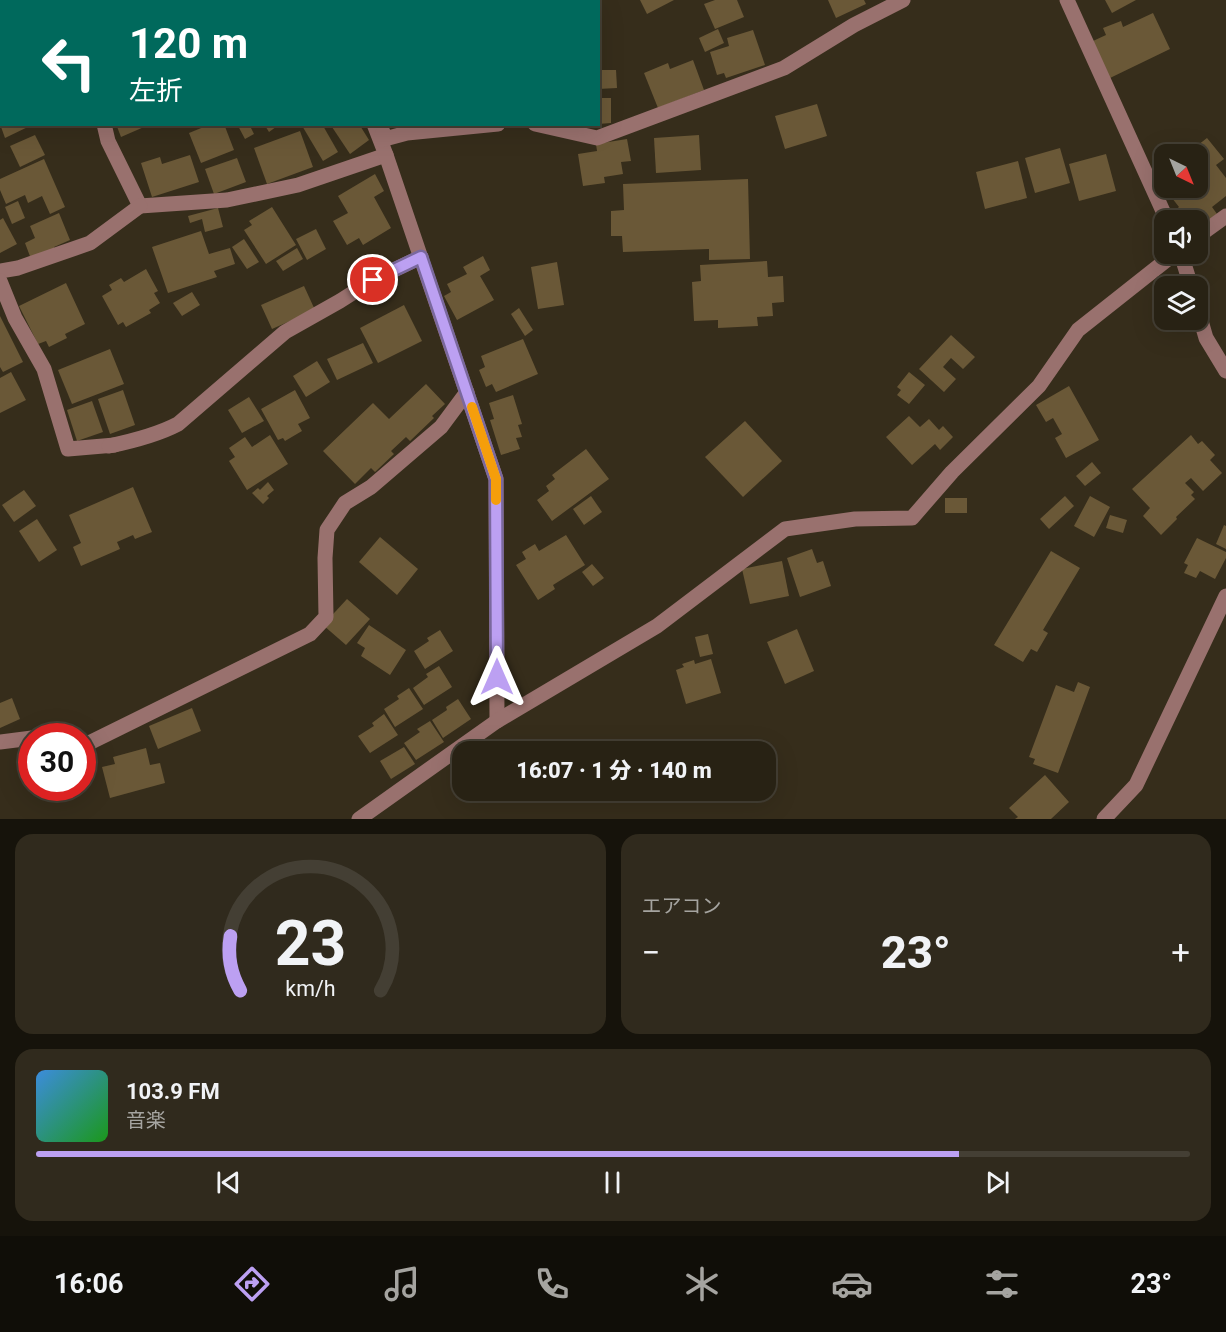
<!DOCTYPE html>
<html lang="ja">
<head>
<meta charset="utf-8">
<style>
  :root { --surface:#282214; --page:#302a1d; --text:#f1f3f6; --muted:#a5a4a0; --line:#443f34; --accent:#bca0f2 }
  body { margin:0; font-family:Roboto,"Noto Sans JP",sans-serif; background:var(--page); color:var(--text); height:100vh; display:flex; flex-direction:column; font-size:22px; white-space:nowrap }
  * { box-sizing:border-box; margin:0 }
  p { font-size:20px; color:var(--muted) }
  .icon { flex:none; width:33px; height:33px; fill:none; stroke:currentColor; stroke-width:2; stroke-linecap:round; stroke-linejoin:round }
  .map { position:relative; height:819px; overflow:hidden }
  .drawer { display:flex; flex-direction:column; gap:15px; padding:15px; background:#16130b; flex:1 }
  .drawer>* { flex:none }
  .guide { position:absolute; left:0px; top:0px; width:600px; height:126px; box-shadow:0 6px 24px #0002,0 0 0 2px var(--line); background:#00695c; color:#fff; overflow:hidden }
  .needle { width:39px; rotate:137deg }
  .fabs { position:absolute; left:1154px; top:144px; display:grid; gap:12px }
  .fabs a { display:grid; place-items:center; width:54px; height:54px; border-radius:12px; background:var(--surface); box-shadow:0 6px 24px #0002,0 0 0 2px var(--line); font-size:30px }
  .speed { position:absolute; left:18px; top:723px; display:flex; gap:12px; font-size:30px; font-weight:700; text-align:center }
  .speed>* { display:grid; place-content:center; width:78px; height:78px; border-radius:50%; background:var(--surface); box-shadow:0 6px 24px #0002,0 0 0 2px var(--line); line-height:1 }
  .speed .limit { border:9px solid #d22; background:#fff; color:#111 }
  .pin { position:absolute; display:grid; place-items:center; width:51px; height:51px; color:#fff; margin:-26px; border:3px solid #fff; border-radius:50%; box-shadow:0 2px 6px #0007 }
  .me { position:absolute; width:66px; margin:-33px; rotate:0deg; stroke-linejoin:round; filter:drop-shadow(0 0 4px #0008) }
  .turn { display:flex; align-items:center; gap:21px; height:126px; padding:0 30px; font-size:27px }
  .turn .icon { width:78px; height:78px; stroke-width:2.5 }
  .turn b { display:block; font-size:42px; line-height:51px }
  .big { font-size:45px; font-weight:800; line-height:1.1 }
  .drawer .widget { flex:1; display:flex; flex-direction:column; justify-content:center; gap:9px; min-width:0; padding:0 21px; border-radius:18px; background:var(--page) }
  .drawer .dial { align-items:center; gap:0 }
  .dial svg { height:156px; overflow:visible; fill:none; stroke:var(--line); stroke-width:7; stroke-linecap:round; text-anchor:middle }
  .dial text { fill:var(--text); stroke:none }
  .song { display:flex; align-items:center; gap:18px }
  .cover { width:72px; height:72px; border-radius:9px; background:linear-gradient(135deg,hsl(210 70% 55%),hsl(120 70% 35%)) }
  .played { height:6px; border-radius:3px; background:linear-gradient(90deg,var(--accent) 80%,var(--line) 80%) }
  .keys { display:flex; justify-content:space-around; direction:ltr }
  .heat { display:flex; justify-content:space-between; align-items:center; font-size:33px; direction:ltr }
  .drawer .tiles { flex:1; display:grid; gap:15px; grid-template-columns:1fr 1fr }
  .widget:last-child { grid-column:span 2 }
  .trip { position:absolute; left:452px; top:741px; width:324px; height:60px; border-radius:18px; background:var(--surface); box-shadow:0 6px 24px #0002,0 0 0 2px var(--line); font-weight:800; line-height:60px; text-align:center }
  .menu { display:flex; height:96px; justify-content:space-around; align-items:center; background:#100e08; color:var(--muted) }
  .menu .icon { width:42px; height:42px }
  .menu .selected { color:var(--accent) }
  .menu b { font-size:27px; color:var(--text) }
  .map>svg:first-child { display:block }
  .building { fill:#6a5837 }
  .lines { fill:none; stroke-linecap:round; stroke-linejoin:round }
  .minor { stroke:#99716e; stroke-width:15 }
  .route-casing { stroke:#7a689d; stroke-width:15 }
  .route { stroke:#bca0f2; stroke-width:10 }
  .slow { stroke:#f59e0b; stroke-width:10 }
</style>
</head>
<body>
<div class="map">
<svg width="1226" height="819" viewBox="0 0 1226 819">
  <rect width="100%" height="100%" fill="#362d1b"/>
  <g class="building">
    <polygon points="640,0 674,0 647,14"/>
    <polygon points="715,0 737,0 744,17 715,29 704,4"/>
    <polygon points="828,0 864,0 866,4 836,18"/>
    <polygon points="1105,0 1136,0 1112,13"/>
    <polygon points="1153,13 1170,49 1110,78 1093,41 1106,35 1103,28 1121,21 1123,27"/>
    <polygon points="718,29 724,43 705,52 699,38"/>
    <polygon points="753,30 765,65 726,78 724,73 717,75 710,52 729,46 727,38"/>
    <polygon points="693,60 704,90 658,108 644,73 668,63 670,69"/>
    <polygon points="598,70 616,70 617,88 598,89"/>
    <polygon points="598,98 611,98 611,123 598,124"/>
    <polygon points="817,104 827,136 785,149 775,116"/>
    <polygon points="0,124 34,124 5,138"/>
    <polygon points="116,124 143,124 144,127 121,137"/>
    <polygon points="211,124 224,124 234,150 201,163 189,133"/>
    <polygon points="237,124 249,124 254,134 245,139"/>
    <polygon points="264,124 280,124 269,132"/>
    <polygon points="301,124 322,124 338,152 323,161"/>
    <polygon points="330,124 359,124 369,140 350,154"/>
    <polygon points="300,131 313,167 267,184 254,148"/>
    <polygon points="35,135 45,155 20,167 10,146"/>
    <polygon points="699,135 701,170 656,173 654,138"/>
    <polygon points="1207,138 1224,159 1216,165 1226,178 1226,196 1212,207 1217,214 1197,229 1197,220 1179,220 1173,212 1179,207 1165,189 1167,188 1197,188 1197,154 1191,154 1189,152"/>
    <polygon points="627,139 631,161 621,162 623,174 604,177 605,183 583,186 578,154 597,151 596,144"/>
    <polygon points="1060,148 1070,183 1035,193 1025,158"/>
    <polygon points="1106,154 1116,191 1079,201 1069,164"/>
    <polygon points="190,155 199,182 152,197 141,163 160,157 162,164"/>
    <polygon points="237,158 246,182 214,194 205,169"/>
    <polygon points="44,159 65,207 50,214 42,196 28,203 25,195 6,204 0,190 0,179"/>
    <polygon points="1018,161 1027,198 985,209 976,172"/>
    <polygon points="375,174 384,191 374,197 391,228 363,245 359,238 347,245 333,221 348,213 338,196"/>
    <polygon points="748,179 750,259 709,260 709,249 623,252 622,236 611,236 611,211 624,210 623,184"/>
    <polygon points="18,201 25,218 12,224 5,207"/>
    <polygon points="272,207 296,245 266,264 244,230 252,225 249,221"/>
    <polygon points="218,208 223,227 205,232 202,219 190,223 188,216"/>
    <polygon points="59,213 70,240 54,247 55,249 31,259 25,243 35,238 30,226"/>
    <polygon points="3,218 17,244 0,253 0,220"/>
    <polygon points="316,229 326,249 307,260 296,239"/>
    <polygon points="201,231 209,254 230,248 235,264 214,271 217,277 168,293 152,247"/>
    <polygon points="244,239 259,262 247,269 232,247"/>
    <polygon points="297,248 303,259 283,271 276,261"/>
    <polygon points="483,256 490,270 480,276 494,300 457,320 444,296 451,292 447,284 467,274 463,267"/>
    <polygon points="767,261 768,277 783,276 784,302 772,303 773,316 757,317 758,326 718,328 718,320 694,321 692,282 701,281 700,265"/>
    <polygon points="557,262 564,305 538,309 531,267"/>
    <polygon points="146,269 158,291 154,293 160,303 149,310 151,313 126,327 123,322 118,325 102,296 112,290 109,285 121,278 124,282"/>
    <polygon points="66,283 85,324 65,334 67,338 49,347 46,341 38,344 19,306"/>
    <polygon points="304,286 315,310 272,329 261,305"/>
    <polygon points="192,292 200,305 182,316 173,303"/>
    <polygon points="404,305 422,341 378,363 360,328"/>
    <polygon points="519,308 533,330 525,336 511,314"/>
    <polygon points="0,316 23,362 3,372 0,367"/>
    <polygon points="951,335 975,357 963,369 951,358 943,367 956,379 944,392 919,369"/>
    <polygon points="523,339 538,374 496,392 492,384 486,387 479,370 485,367 481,356"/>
    <polygon points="363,343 373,363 337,380 327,359"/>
    <polygon points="110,349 124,384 72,404 58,370"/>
    <polygon points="317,361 330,382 306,397 293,376"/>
    <polygon points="11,372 26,400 0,413 0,378"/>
    <polygon points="909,372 925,385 909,404 897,395 901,390 897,387"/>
    <polygon points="426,384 445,404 432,416 434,418 410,441 406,437 391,451 394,454 375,472 371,468 355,484 323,451 373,403 389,419"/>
    <polygon points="1069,386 1099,440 1066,458 1055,438 1062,434 1053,418 1046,422 1036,405"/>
    <polygon points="123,390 135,425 110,434 98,399"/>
    <polygon points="295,390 310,418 298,424 302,431 285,441 283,438 278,440 261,409"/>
    <polygon points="513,395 522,424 518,425 522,437 516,438 520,449 501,455 490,420 494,419 489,403"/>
    <polygon points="249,397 264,421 242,433 228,410"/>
    <polygon points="92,401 103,432 77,441 67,410"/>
    <polygon points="909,416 920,427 929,419 939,430 943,426 953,437 940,450 935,444 912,465 886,437"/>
    <polygon points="745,421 782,461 743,497 705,457"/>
    <polygon points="270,435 288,464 247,490 229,461 235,457 229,448 245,437 252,447"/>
    <polygon points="1191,435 1198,444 1202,441 1215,455 1210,460 1222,473 1203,491 1191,478 1185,483 1194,492 1191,495 1195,499 1176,517 1177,519 1161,535 1143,516 1150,508 1132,489"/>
    <polygon points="586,449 609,479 552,521 537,500 549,491 546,486 555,479 552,475"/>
    <polygon points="1092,462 1101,473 1085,486 1076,476"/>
    <polygon points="268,482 274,490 267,496 269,498 263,504 252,493 258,488 260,490"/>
    <polygon points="133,487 152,532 135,539 133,535 117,542 120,549 81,566 73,547 81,543 69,515"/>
    <polygon points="24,490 36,506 14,522 2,505"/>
    <polygon points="591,496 602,512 584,525 573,509"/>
    <polygon points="1065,496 1074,506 1049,529 1040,519"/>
    <polygon points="1090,496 1110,507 1094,537 1074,526"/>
    <rect x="945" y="498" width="22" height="15"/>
    <polygon points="1110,515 1127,520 1123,533 1106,528"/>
    <polygon points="37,519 57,550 39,562 19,531"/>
    <polygon points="1224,525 1226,526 1226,549 1216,544"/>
    <polygon points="566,535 585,565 553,585 555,589 538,600 516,565 526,559 522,552 535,544 539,551"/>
    <polygon points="380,537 418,569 397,595 359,562"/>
    <polygon points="1197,538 1226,552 1226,558 1215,579 1200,571 1196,578 1184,573 1188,565 1184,563"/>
    <polygon points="812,549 817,563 823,561 831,586 800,597 787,558"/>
    <polygon points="1051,551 1080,568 1043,630 1048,633 1037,652 1031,649 1023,662 994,645"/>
    <polygon points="782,561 789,596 750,604 742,569"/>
    <polygon points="592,564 604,578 593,586 582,572"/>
    <polygon points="347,599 370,619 346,645 323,625"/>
    <polygon points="369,625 406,650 390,675 361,656 365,648 357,643"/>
    <polygon points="797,629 814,671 785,684 767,642"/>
    <polygon points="440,630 453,651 425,669 414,651 429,641 427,638"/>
    <polygon points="708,634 713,654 700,657 695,637"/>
    <polygon points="711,659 721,693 686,704 676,670 684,667 682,664 694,660 695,664"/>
    <polygon points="439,666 452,687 424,705 413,688 428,677 426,674"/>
    <polygon points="1078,682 1090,687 1058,773 1033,764 1035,759 1029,757 1056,685 1074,692"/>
    <polygon points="409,688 423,709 395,727 384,709 399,699 397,696"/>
    <polygon points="12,698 20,719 0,728 0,703"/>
    <polygon points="458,699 471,719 443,738 432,720 447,710 446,707"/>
    <polygon points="192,708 201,731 158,749 149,726"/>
    <polygon points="384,714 398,735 370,753 358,736 374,726 372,723"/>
    <polygon points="430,721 444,742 416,760 404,743 420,732 417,729"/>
    <polygon points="404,747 415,764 391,779 380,761"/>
    <polygon points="146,748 150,765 160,763 165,783 110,798 102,767 115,764 113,757"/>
    <polygon points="1045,775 1069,802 1051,819 1015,819 1018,817 1009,808"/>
  </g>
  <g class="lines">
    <g class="minor">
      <polyline points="75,0 75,2"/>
      <polyline points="317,0 318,2"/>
      <polyline points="1067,0 1167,220"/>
      <polyline points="435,2 435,0"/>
      <polyline points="104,124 108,141 140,206 227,200 298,185 386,155"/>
      <polyline points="374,124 386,155 496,479 497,721"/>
      <polyline points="535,124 597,138 784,68 854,25 903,0"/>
      <polyline points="383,132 381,140 407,133 498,124"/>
      <polyline points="1197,237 1226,216"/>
      <polyline points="1181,254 1191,286"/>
      <polyline points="0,271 18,268 90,243 140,206"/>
      <polyline points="0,281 15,318 44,369 68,449 115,445"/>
      <polyline points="1197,307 1206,338 1226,371"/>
      <path d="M109,446C133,441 157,435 178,424L285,332L340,301L373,280L421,257"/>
      <polyline points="48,736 60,736"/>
      <polyline points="0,742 32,738"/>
      <polyline points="82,742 89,743 310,634 326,617 325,558 327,530 345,503 371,487 441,427 467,392"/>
      <polyline points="359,819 497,721 657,626 785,529 855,519 912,518 952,472 1039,386 1078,330 1174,254"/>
      <polyline points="1104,819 1136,785 1226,596"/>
    </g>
  </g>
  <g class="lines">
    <defs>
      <polyline id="route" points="373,280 421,257 496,479 497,677"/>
    </defs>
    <use href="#route" class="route-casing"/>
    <use href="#route" class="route"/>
    <polyline class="slow" points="472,407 496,479 496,500"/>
  </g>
</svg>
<div class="fabs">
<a><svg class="needle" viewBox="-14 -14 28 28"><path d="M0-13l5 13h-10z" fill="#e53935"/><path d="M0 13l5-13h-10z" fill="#a5a4a0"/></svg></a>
<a><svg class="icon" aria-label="sound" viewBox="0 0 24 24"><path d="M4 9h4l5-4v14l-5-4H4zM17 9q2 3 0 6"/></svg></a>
<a><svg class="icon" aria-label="layers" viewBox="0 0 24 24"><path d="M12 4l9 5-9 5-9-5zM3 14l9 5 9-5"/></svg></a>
</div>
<div class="speed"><div class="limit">30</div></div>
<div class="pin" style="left:373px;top:280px;background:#d93025"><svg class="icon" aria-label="arrive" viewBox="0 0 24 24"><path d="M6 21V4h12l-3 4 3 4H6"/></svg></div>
<svg class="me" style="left:497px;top:677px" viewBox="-20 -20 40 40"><path d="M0-17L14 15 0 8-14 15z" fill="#bca0f2" stroke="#fff" stroke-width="4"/></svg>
<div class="trip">16:07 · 1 分 · 140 m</div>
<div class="guide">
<div class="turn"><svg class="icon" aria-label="left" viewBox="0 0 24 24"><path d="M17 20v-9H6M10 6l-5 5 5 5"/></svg><div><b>120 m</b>左折</div></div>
</div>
</div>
<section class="drawer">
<div class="tiles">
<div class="widget dial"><svg viewBox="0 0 100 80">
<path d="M14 69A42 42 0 1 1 86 69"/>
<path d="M14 69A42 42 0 0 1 9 41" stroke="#bca0f2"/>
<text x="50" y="56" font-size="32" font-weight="700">23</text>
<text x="50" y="72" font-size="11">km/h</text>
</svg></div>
<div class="widget"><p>エアコン</p>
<div class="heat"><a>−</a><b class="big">23°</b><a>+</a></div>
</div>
<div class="widget">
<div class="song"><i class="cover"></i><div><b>103.9 FM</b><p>音楽</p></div></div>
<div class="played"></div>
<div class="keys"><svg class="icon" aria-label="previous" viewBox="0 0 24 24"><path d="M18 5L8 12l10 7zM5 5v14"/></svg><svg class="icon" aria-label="pause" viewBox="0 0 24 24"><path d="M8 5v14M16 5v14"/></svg><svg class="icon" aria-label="next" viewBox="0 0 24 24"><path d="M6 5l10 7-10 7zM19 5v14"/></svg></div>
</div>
</div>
</section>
<nav class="menu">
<b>16:06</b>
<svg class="icon selected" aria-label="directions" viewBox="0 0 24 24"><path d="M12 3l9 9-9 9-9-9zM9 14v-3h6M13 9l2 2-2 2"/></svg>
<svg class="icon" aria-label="music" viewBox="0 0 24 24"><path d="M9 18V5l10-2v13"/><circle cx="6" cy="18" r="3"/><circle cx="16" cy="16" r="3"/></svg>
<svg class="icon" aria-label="phone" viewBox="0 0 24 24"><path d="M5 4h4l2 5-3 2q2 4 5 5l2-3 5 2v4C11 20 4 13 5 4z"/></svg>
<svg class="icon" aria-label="climate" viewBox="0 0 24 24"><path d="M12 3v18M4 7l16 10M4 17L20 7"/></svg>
<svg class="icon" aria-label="car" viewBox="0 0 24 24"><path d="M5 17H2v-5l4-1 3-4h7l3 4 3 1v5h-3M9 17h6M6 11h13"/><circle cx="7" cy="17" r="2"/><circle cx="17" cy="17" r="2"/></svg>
<svg class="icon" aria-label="filters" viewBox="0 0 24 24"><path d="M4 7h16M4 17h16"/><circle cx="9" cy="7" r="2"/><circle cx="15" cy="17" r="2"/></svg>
<b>23°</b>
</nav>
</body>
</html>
